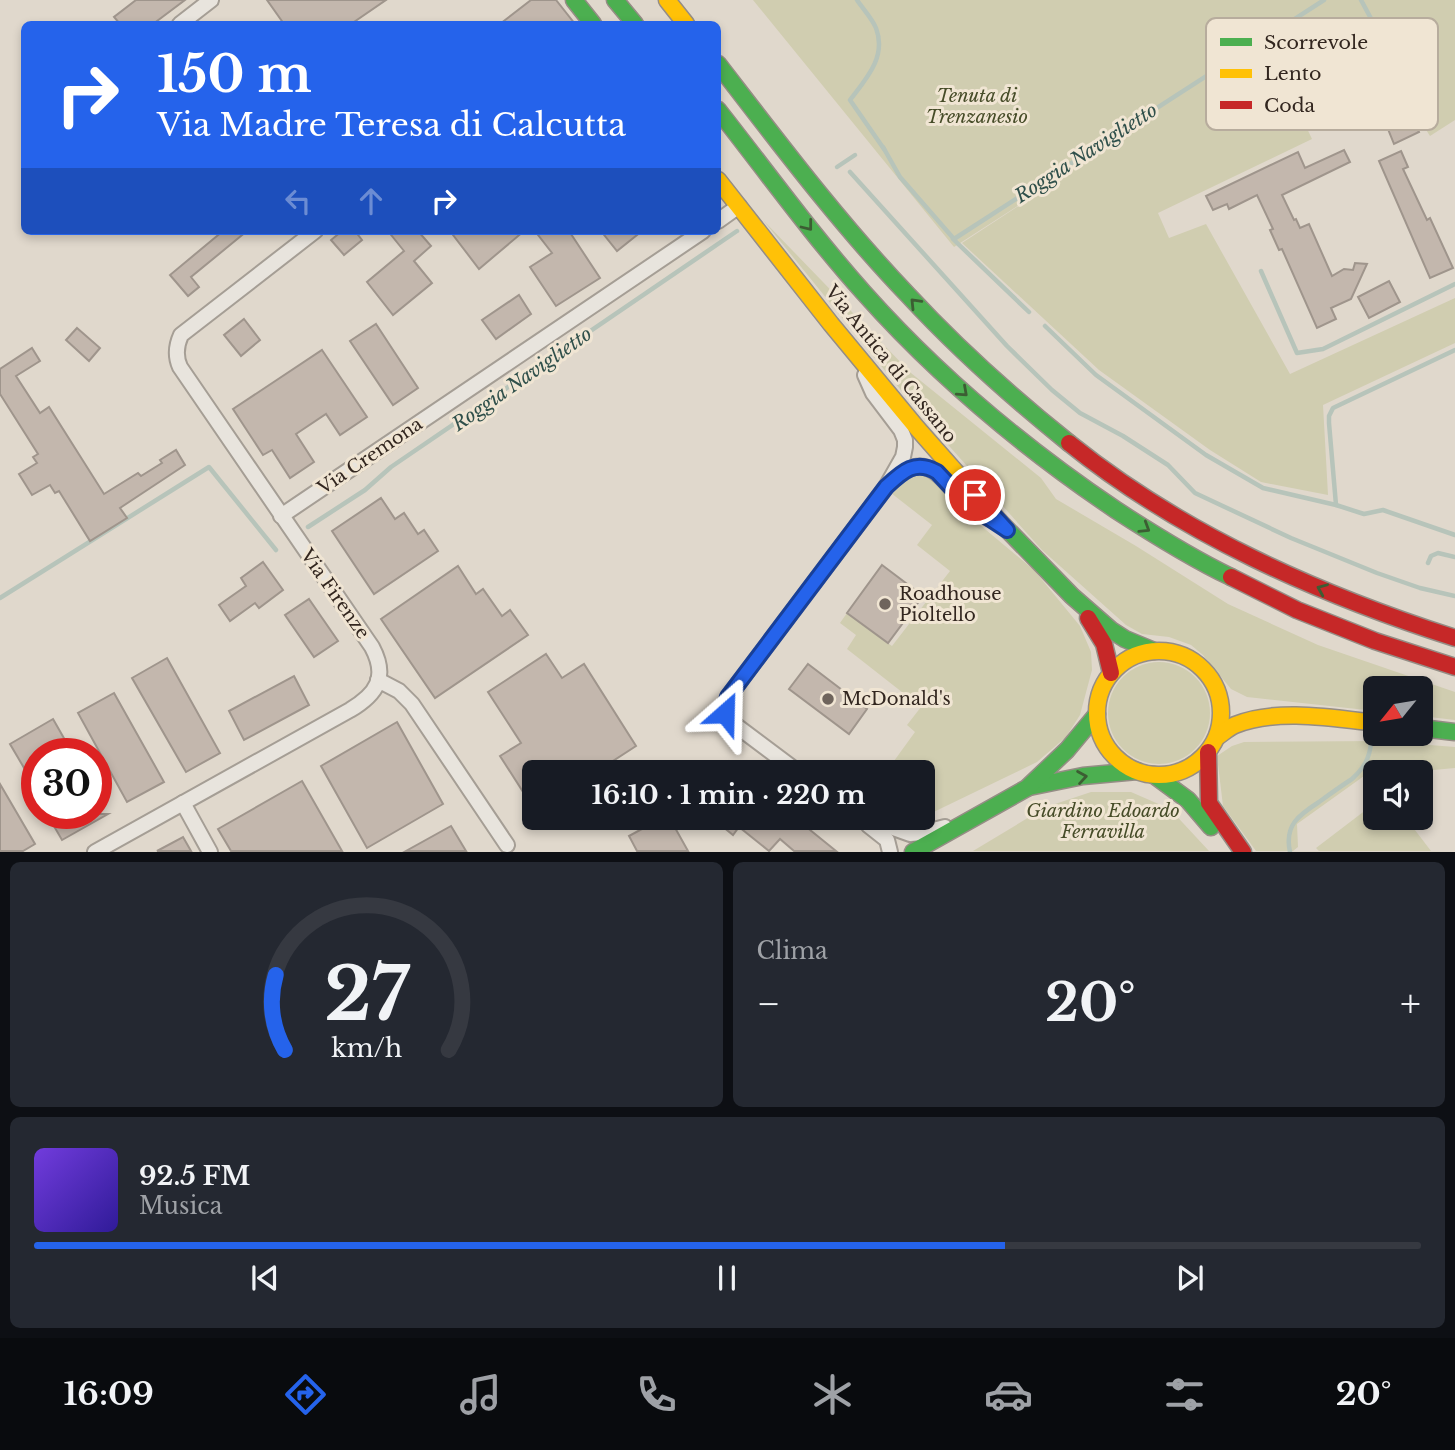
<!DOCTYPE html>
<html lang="it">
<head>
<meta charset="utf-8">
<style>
  :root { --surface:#171b24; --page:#242831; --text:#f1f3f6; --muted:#9ea1a6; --line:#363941; --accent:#2563eb }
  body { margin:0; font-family:"Libre Baskerville",serif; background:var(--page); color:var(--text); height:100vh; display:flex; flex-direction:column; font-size:26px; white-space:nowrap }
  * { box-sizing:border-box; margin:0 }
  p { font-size:23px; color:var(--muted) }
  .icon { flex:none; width:38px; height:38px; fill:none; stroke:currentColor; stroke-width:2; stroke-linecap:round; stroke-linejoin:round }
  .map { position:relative; height:852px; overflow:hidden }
  .panel { display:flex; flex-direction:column; gap:10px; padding:10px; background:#0d0f14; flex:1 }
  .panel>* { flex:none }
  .top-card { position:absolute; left:21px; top:21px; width:700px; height:214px; border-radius:10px; box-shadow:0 4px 10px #0003; background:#2563eb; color:#fff; overflow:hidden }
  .needle { width:46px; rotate:240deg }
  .fabs { position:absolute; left:1363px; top:676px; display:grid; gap:14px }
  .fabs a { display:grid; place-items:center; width:70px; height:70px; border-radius:10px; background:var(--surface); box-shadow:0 4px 10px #0003; font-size:35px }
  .speed { position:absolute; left:21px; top:738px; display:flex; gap:14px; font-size:35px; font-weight:700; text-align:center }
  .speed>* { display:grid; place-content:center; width:91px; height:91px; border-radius:50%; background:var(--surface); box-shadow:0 4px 10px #0003; line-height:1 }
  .speed .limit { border:10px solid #d22; background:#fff; color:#111 }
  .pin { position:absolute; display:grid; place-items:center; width:60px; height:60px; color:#fff; margin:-30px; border:4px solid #fff; border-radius:50%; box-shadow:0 2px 7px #0007 }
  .me { position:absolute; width:77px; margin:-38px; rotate:25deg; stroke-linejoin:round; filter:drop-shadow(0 0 5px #0008) }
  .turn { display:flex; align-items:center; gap:24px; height:147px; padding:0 21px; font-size:32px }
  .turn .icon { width:91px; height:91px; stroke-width:2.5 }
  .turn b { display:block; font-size:49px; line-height:60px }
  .lanes { display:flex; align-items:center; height:66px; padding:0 21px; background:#0003; justify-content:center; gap:35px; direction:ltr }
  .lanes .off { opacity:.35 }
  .big { font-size:52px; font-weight:700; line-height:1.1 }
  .panel .widget { flex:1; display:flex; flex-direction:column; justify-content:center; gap:10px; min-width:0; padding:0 24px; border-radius:10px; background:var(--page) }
  .panel .dial { align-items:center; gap:0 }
  .dial svg { height:182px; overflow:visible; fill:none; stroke:var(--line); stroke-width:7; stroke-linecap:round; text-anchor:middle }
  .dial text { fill:var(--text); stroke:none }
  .song { display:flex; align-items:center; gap:21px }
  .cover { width:84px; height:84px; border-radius:10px; background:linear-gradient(135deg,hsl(260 70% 55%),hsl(250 70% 35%)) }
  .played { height:7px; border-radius:4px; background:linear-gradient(90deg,var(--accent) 70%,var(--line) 70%) }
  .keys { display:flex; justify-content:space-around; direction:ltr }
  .heat { display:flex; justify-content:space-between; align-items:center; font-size:38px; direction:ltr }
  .panel .tiles { flex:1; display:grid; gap:10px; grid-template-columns:1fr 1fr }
  .widget:last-child { grid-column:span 2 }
  .trip { position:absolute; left:522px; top:760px; width:413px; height:70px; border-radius:10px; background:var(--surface); box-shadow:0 4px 10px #0003; font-weight:700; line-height:70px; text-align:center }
  .tab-bar { display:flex; height:112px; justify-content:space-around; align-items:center; background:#090b0e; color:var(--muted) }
  .tab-bar .icon { width:49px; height:49px }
  .tab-bar .selected { color:var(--accent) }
  .tab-bar b { font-size:32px; color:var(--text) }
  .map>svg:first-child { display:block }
  .green { fill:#d0cdb0 }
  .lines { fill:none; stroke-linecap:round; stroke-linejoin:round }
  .stream { stroke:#b7c4ba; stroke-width:4.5 }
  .building { fill:#c3b7ad; stroke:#9f958c; stroke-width:2 }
  .street-casing { stroke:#a59e95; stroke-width:18 }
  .fast-casing { stroke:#958d85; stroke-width:19 }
  .slow-casing { stroke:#958d85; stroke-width:19 }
  .jam-casing { stroke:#958d85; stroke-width:19 }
  .street { stroke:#e8e4dd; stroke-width:14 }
  .fast { stroke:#4caf50; stroke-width:16 }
  .slow { stroke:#ffc107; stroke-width:16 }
  .jam { stroke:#c62828; stroke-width:16 }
  .oneway { stroke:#3c5d33 }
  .route-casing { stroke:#184099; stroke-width:18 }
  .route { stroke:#2563eb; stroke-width:12 }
  .poi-dot { fill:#6f645c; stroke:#f0e5d3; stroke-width:2.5 }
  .labels { text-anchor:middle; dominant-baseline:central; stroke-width:6; stroke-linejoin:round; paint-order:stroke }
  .park-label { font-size:18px; font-style:italic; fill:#464c28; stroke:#f0e5d3 }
  .street-label { font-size:18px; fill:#32261f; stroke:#f0e5d3 }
  .poi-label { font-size:18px; fill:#32261f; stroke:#f0e5d3; text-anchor:start }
  .water-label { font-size:19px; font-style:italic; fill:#30504b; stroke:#f0e5d3 }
  .key { fill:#f0e5d3; stroke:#b7ac9d; stroke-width:2 }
  .key-label { font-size:19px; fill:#32261f }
</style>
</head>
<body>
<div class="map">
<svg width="1455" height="852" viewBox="0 0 1455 852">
  <rect width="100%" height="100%" fill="#e0d8cc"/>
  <g class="green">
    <polygon points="753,0 1455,0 1455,120 1430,136 1374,48 1376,53 1318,81 1300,114 1312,139 1158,213 1169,238 1206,224 1290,374 1455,298 1455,343 1323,405 1328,495 1261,482 1210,450 1099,370 962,243 1069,173 954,247"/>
    <polygon points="763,220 911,373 1041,478 1056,499 1136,546 1228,604 1318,645 1455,692 1455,720 1421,716 1421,688 1376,688 1375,711 1247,697 1231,689 1203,655 1191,645 1169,637 1142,634 1126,625 1042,550 917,410"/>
    <polygon points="922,472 933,477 961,509 1034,570 1080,626 1091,652 1092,670 1080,715 1066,737 1037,762 915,821 908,824 891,817 922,817 922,772 886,772 915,732 907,725 921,707 847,649 856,635 840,623 847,613 892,646 950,571 917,545 932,525 891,493 909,475"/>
    <circle cx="1159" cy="713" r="51"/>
    <polygon points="1379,741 1455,747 1455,768 1412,772 1376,772 1375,775 1364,776 1297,824 1298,847 1293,851 1256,851 1223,806 1217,756 1232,746 1244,742"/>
    <polygon points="1091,792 1131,792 1170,809 1209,851 973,851 1046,807"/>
    <polygon points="1375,803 1376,817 1405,817 1431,851 1319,851 1316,848"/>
  </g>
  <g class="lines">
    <g class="stream">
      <path d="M857,0C863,9 872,18 876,28C887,57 866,79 850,100L884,149"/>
      <polyline points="1361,0 1382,39 1410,82"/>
      <polyline points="883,147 900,177 954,239 1324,0"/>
      <polyline points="837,167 855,155"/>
      <polyline points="850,172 1007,346 1052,390 1080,413 1123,436 1168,465 1195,493 1291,538 1377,573 1420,588 1455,596"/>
      <polyline points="953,239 1029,312"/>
      <polyline points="1261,271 1297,353 1323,349 1455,284"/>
      <polyline points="1045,326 1096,375 1206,455 1263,488 1336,505 1364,514 1383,510 1455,535"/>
      <polyline points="1336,505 1329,423 1329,416 1333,408 1455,350"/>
      <polyline points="308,527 365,490 391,467 737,231"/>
      <polyline points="1428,563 1431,556 1438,553 1455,557"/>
      <polyline points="0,598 209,467 276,550"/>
      <path d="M1290,852C1284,825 1299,815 1319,802C1330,794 1341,786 1352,779C1364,768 1369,759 1371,744"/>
    </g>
  </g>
  <g class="building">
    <polygon points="136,0 185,0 153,24 120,24 114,17"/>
    <polygon points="267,0 386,0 351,24 284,24"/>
    <polygon points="531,0 556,0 575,24 500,24"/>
    <polygon points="1381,55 1384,55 1419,132 1394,144 1388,129 1398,125 1375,75 1348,87 1342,73"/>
    <polygon points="1344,150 1350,162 1282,195 1294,220 1296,219 1300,228 1309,224 1332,276 1344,269 1353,270 1355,263 1367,264 1351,299 1331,308 1336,319 1317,328 1282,249 1279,250 1270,230 1273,229 1257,195 1229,209 1227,204 1213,210 1206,196 1298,152 1305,168"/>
    <polygon points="1401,151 1408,167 1403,169 1427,220 1430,218 1453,268 1430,278 1379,161"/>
    <polygon points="223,231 247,231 191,277 199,287 188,296 170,275"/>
    <polygon points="342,231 355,231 362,240 344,255 331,240"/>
    <polygon points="388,231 418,231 431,246 414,261 432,283 393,315 367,282 404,251"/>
    <polygon points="450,231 524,231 479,269"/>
    <polygon points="535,231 569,231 600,278 556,306 530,267 552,253"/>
    <polygon points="601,231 642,231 617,251"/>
    <polygon points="1389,281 1400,302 1369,318 1358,297"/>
    <polygon points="519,295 531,314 496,339 482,320"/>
    <polygon points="244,319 260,340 241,356 224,335"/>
    <polygon points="376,324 418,388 393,405 350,341"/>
    <polygon points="77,328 100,348 89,361 66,340"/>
    <polygon points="32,348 40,361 16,376 40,413 49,407 104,494 138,473 141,476 162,463 160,460 176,450 185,465 120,508 127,518 90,541 59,491 55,493 50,485 32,495 19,474 37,463 33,457 38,454 0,394 0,369"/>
    <polygon points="322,350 367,417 340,435 326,414 296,434 314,462 290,478 272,450 263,455 233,409"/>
    <polygon points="381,498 395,519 404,513 418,534 424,530 438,551 374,594 332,531"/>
    <polygon points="263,562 283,590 259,608 255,603 230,621 219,605 246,586 241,578"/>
    <polygon points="882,565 923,596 888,643 847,613"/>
    <polygon points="458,566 476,594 483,589 502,616 510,610 528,635 435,698 381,619"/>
    <polygon points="309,599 338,641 314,657 285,615"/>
    <polygon points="546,654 562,678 584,664 636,746 596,772 534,772 534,809 500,756 521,743 488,692"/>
    <polygon points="167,658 220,753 186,772 132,678"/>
    <polygon points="808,664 867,709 849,734 789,689"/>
    <polygon points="294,676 309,705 244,740 229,711"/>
    <polygon points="114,693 164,782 127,802 78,713"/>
    <polygon points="53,719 73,754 37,754 37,790 10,744"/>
    <polygon points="397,722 443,804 367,848 321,766"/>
    <polygon points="302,781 342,851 231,851 218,829"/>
    <polygon points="0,784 35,844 23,851 0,851"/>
    <polygon points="47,814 108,814 62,840"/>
    <polygon points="664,817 669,817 688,851 637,851 629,836"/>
    <polygon points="711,817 794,817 836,851 794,851 780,839 769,851 739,827 733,835"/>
    <polygon points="451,826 466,851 406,851"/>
    <polygon points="183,837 191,851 157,851"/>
  </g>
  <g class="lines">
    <defs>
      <g id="street">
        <polyline points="180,24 211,0"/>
        <polyline points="718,221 739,206"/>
        <path d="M892,481C927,447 941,480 965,502C972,508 981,513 988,518"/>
        <polyline points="281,516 703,231"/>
        <polyline points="378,680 399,691 412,704 507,845"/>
        <path d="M798,772L730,721C724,714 723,706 728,697L886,487L903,457L905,447V440L901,430L873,393L865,375"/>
        <polyline points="183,803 210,852"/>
        <polyline points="862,817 910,834 922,833 945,827"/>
        <polyline points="868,825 887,840 890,852"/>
        <path d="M95,852L350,710C377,694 388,677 372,647L180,367C175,356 176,346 181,335L315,231"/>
      </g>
      <g id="fast">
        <polyline points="574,0 593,24"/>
        <polyline points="615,0 635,24"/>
        <path d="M718,64C779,143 839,223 908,295C957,348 1013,398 1069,443"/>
        <path d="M718,110C766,171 812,235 864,293C938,376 1024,448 1116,510C1153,534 1191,558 1231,577"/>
        <polyline points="999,521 1072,596 1111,630 1125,639 1154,651"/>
        <polyline points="1421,728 1455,732"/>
        <polyline points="1154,775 1188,800 1211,827"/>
        <polyline points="1029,787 1083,776 1137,771"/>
        <polyline points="913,852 1027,788 1067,750 1097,714"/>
      </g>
      <g id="slow">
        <polyline points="667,0 686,24"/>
        <polyline points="718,180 831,324 917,428 999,521"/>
        <circle cx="1159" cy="713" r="62"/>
        <path d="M1217,737C1223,733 1228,728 1235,725C1276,708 1333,718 1376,723"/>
      </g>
      <g id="jam">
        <path d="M1069,443C1182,534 1318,594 1455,638"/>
        <polyline points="1231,577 1297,610 1375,641 1455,667"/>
        <polyline points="1088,618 1104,644 1111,673"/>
        <polyline points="1208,752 1209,803 1243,852"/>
      </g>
    </defs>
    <use href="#street" class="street-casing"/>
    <use href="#fast" class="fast-casing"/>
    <use href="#slow" class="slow-casing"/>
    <use href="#jam" class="jam-casing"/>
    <use href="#street" class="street"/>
    <use href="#fast" class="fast"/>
    <use href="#slow" class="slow"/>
    <use href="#jam" class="jam"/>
  </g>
  <defs><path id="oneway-chevron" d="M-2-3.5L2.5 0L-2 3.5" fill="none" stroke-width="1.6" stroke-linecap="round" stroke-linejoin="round" transform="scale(1.75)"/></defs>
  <g class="oneway">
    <use href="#oneway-chevron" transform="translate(808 226) rotate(52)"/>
    <use href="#oneway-chevron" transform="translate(915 303) rotate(-134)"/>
    <use href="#oneway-chevron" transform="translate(963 392) rotate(42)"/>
    <use href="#oneway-chevron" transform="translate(1145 528) rotate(32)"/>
    <use href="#oneway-chevron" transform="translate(1322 589) rotate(-157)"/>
    <use href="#oneway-chevron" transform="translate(1082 777) rotate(-9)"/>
  </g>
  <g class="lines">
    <defs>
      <path id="route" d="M725,713V706L728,697L886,487C902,472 915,459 937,472L966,503L1007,530L975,495"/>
    </defs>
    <use href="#route" class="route-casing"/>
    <use href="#route" class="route"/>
  </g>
  <g class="poi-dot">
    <circle cx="885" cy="604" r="7"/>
    <circle cx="828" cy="699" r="7"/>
  </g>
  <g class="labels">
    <g class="park-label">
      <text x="977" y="96">Tenuta di<tspan x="977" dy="21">Trenzanesio</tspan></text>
      <text x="1103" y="811">Giardino Edoardo<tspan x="1103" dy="21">Ferravilla</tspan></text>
    </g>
    <g class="street-label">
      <text transform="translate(891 364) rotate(51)">Via Antica di Cassano</text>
      <text transform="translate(370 456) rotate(-34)">Via Cremona</text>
      <text transform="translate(335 594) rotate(55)">Via Firenze</text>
    </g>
    <g class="poi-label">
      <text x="899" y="594">Roadhouse<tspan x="899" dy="21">Pioltello</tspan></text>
      <text x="842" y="699">McDonald's</text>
    </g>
    <g class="water-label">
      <text transform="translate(1086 153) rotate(-33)">Roggia Naviglietto</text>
      <text transform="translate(522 379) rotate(-35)">Roggia Naviglietto</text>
    </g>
  </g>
  <rect x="1206" y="18" width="232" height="112" rx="10" class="key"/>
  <rect x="1220" y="38" width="32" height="8" fill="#4caf50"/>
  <rect x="1220" y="69" width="32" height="9" fill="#ffc107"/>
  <rect x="1220" y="101" width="32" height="8" fill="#c62828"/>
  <g class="key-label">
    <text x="1264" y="49">Scorrevole</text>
    <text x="1264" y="80">Lento</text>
    <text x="1264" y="112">Coda</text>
  </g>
</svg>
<div class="fabs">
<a><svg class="needle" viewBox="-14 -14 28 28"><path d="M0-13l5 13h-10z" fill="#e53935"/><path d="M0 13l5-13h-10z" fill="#9ea1a6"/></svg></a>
<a><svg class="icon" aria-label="sound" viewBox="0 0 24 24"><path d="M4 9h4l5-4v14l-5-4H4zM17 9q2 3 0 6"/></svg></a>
</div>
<div class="speed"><div class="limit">30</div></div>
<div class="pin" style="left:975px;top:495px;background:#d93025"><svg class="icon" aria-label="arrive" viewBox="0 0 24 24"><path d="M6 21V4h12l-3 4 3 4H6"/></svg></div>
<svg class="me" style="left:725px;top:713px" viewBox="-20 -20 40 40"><path d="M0-17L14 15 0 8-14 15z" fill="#2563eb" stroke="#fff" stroke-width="4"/></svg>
<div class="trip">16:10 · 1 min · 220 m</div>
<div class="top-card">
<div class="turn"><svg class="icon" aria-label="right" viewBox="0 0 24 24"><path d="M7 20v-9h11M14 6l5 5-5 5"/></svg><div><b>150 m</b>Via Madre Teresa di Calcutta</div></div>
<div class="lanes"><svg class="icon off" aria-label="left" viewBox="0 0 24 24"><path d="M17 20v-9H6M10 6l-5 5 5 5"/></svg><svg class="icon off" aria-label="ahead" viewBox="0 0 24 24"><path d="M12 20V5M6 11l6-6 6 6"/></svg><svg class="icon" aria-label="right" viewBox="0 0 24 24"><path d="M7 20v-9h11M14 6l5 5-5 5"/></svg></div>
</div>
</div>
<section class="panel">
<div class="tiles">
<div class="widget dial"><svg viewBox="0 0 100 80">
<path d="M14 69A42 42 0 1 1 86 69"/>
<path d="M14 69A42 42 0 0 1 10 36" stroke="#2563eb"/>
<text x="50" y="56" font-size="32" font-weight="700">27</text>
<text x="50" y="72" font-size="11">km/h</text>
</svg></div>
<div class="widget"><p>Clima</p>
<div class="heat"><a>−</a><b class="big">20°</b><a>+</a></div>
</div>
<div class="widget">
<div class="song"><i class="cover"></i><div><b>92.5 FM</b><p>Musica</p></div></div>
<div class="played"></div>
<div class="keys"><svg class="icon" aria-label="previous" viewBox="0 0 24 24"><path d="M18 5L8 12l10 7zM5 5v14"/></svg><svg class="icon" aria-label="pause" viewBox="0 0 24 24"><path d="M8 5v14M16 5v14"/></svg><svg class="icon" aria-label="next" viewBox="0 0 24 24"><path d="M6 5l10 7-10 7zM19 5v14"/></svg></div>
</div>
</div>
</section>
<nav class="tab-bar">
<b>16:09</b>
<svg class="icon selected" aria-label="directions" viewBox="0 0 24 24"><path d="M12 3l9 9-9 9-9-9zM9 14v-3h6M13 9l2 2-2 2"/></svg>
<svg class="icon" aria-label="music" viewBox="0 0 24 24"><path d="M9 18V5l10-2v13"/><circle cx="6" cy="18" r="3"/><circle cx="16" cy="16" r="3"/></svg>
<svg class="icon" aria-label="phone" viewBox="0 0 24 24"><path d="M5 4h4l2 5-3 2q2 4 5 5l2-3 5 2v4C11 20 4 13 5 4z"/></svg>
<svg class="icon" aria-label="climate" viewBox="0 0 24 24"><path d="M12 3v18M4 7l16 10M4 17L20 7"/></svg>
<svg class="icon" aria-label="car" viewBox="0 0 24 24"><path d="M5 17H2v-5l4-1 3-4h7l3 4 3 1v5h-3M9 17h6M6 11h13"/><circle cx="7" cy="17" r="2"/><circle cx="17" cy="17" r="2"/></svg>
<svg class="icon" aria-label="filters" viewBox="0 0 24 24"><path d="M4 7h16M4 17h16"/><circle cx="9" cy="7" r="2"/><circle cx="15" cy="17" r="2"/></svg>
<b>20°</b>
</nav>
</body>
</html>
